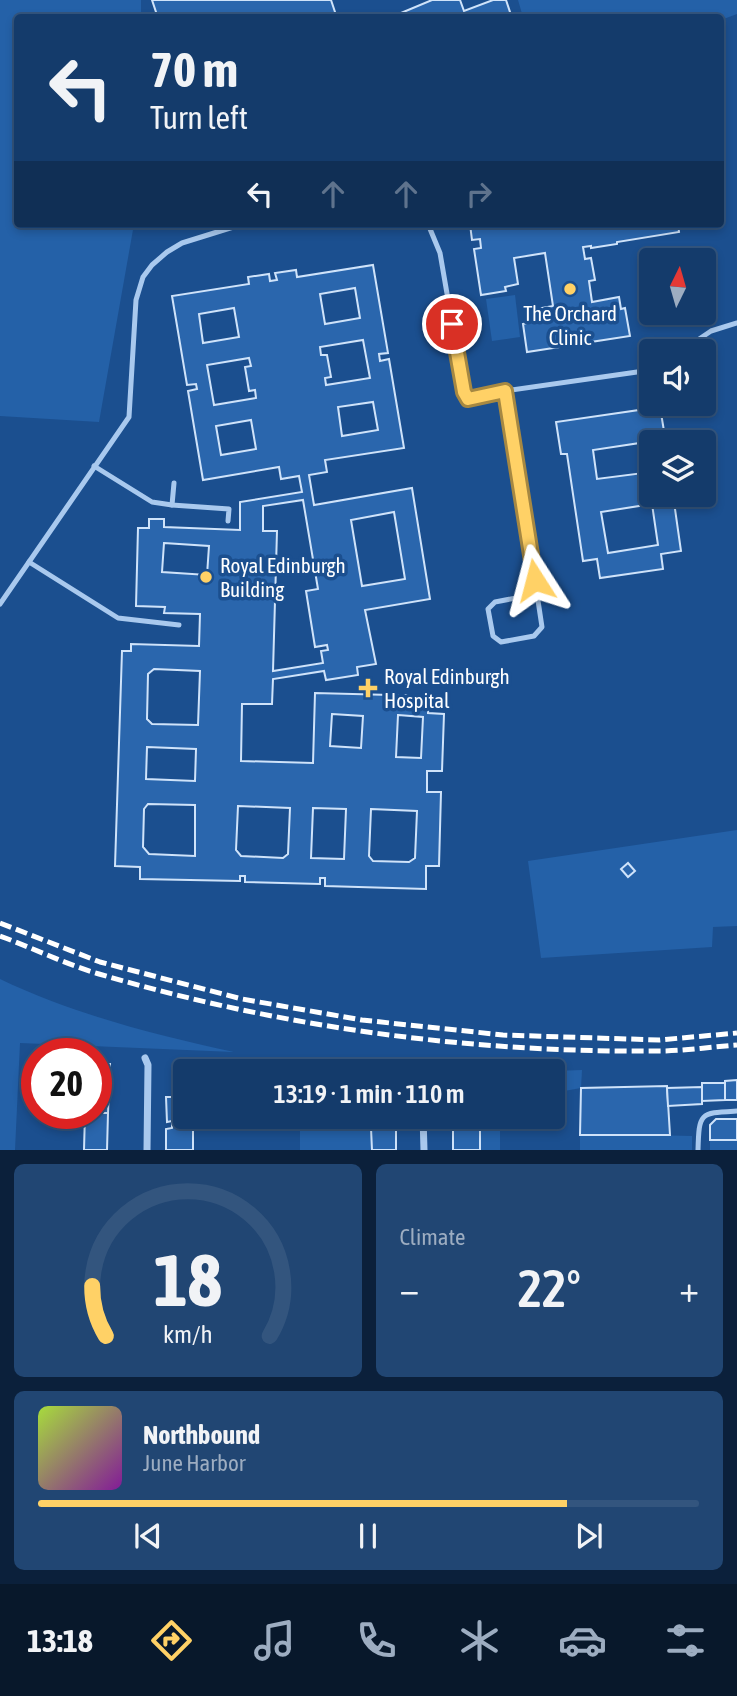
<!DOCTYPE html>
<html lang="en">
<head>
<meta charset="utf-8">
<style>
  :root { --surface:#143b6b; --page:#214673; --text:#f1f3f6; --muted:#9dadc1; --line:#33557e; --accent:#ffd166 }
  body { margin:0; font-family:"Asap Condensed",sans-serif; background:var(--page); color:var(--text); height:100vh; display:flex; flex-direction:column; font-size:26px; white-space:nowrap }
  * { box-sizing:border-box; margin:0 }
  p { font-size:23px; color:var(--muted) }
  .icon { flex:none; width:38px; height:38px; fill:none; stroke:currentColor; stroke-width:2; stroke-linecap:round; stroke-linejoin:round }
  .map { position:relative; height:1150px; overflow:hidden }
  .side { display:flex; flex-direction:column; gap:14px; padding:14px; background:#0b203b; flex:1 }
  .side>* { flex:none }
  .hud { position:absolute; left:14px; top:14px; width:710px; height:214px; border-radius:7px; box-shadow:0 4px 10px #0003,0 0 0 2px var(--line); background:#143b6b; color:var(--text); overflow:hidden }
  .needle { width:46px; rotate:5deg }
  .tools { position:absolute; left:639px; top:248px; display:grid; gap:14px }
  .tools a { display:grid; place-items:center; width:77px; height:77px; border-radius:7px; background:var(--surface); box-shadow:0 4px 10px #0003,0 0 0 2px var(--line); font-size:35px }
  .speed { position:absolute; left:21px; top:1038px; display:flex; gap:14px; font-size:35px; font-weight:700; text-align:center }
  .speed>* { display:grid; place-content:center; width:91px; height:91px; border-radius:50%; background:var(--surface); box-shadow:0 4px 10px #0003,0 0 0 2px var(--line); line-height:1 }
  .speed .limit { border:10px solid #d22; background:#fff; color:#111 }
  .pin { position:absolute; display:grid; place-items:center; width:60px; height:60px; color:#fff; margin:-30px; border:4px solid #fff; border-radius:50%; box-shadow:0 2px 7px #0007 }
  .me { position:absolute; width:77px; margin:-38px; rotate:351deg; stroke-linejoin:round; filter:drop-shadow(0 0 5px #0008) }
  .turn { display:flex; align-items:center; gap:24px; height:147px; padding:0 21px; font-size:32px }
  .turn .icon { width:91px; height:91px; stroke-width:2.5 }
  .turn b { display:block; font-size:49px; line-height:60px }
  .lanes { display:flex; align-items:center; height:66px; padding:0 21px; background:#0003; justify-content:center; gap:35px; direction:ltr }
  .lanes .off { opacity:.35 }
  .big { font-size:52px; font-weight:600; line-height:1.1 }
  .side .tile { flex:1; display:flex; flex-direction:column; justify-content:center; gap:10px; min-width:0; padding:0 24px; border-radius:10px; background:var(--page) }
  .side .dial { align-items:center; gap:0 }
  .dial svg { height:182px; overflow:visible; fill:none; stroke:var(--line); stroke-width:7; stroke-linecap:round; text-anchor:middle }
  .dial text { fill:var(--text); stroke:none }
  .song { display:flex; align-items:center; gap:21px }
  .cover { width:84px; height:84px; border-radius:10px; background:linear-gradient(135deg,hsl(80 70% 55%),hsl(290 70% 35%)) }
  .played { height:7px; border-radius:4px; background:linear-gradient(90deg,var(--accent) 80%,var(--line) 80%) }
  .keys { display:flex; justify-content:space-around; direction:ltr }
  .heat { display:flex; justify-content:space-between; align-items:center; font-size:38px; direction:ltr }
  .side .tiles { flex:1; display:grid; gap:14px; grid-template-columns:1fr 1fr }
  .tile:last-child { grid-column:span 2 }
  .trip { position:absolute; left:173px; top:1059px; width:392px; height:70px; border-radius:7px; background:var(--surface); box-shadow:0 4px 10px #0003,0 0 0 2px var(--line); font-weight:600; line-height:70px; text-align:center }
  .dock { display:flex; height:112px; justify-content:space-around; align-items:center; background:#08182b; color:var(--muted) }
  .dock .icon { width:49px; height:49px }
  .dock .active { color:var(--accent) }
  .dock b { font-size:32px; color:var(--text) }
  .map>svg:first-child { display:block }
  .green { fill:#2461a8 }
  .building { fill:#2a66ad; stroke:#cfe3fa; stroke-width:2; fill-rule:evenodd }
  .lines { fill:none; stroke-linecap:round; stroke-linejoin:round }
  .lane { stroke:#a9c9ee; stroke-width:5 }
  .street { stroke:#a9c9ee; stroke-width:7 }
  .rail { stroke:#fff; stroke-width:5; stroke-dasharray:12 5; stroke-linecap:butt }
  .route-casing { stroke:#a68842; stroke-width:18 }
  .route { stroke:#ffd166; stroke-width:12 }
  .poi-dot { fill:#ffd166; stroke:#1b4f8f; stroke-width:2.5 }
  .labels { text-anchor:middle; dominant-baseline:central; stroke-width:7; stroke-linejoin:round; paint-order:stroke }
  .poi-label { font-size:21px; fill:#fff; stroke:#1b4f8f; text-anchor:start }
</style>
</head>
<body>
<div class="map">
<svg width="737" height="1150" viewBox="0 0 737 1150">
  <rect width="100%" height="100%" fill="#1b4f8f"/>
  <g class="green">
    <polygon points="0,0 141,0 141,17 18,18 18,224 134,224 99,422 0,416"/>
    <polygon points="518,0 737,0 737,14 721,20 721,18 523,17"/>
    <polygon points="515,295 520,337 492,341 486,299"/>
    <polygon points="737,830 737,926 713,927 712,947 541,958 528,861"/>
    <path d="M0,979C73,1014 155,1035 234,1052L20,1043L15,1150H0Z"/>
    <polygon points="582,1070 581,1088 553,1093 553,1071"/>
    <polygon points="395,1120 396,1128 371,1129 372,1150 300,1150 300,1122"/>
    <rect x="480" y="1129" width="20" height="21"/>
    <polygon points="607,1134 692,1136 692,1150 580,1150 580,1135"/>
    <rect x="710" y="1140" width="27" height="10"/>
  </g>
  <g class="building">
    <polygon points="152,0 331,0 337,18 158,18"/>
    <polygon points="432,0 460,0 464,11 493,0 506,0 512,18 389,18"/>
    <polygon points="470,224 678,224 679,232 617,242 617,244 591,248 591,246 583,247 585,259 591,258 595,280 589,281 592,302 619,297 621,309 625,308 630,336 584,343 583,334 574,335 572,335 573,345 527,352 523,324 527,323 525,311 553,306 545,253 514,258 518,284 505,287 506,291 481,295 474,249 481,248 480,239 472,240"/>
    <path d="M373,265L388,353L379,354L380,361L389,359L404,448L325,460L327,472L309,475L314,505L412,488L430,599L365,610L376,664L357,667L358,675L326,680L324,671L273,679L272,704H242L241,761L313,763L315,693L429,696L428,713L444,714L442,771H427V792H441L439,866H426V889L325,886V878H320V884L245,882V876H240V881L140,879V867L115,866L122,651H131V644L199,646L200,614L164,613L165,607L136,606L138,528H149V519H164V527L240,530V502L302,492L299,476L281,479L279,467L203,480L188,391L197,389L196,384L187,385L172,296L249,284L248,277L269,274L270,281L277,280L275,273L296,270L297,277ZM355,288L360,318L325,324L320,294ZM234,308L239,337L203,343L199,314ZM363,340L370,378L326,385L325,378L331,377L327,355H321L320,347ZM249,358L251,366L245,367L249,391L255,390L256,398L214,405L207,365ZM373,402L378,430L342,436L338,407ZM251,420L256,449L221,455L216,426ZM303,500L318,589L306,591L315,647L327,645L328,650L321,651L323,663L273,671L277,531H263V506ZM394,512L405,579L362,586L351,520ZM164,543L209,546L207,575L162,572ZM154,669L200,671L198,725L152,724L147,719L148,674ZM332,714L363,716L361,748L330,746ZM398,715L423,717L421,758L396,757ZM147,747L196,749L195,781L146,779ZM148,804L195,805V856L149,854L143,847L144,809ZM238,806L290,808L288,854L283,858L241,856L236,850ZM313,808L346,809L344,859L311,858ZM371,809L417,811L415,858L409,862L373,861L369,856Z"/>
    <path d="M660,407L666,443H651V495H673L681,551L661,554L663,569L600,578L597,559L583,561L567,454H561L556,422ZM640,443L644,473L597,479L593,450ZM652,504L658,545L608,553L601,512Z"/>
    <polygon points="628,863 635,871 628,877 621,869"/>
    <polygon points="96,1064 110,1064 108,1113 96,1113"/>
    <polygon points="737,1080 737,1100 725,1100 725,1081"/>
    <polygon points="702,1083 725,1083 725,1100 702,1101"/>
    <polygon points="667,1086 670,1135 580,1135 581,1088"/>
    <polygon points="702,1087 702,1104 668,1106 667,1088"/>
    <polygon points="166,1097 186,1097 186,1116 193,1116 193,1150 166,1150 166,1129 172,1128 172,1121 167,1122"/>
    <polygon points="85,1113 108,1113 107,1150 84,1150"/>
    <polygon points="716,1119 737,1119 737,1140 710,1140 710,1125"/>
    <polygon points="371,1128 396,1128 396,1150 372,1150"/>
    <polygon points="453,1128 480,1129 480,1150 453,1150"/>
  </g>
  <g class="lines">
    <g class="lane">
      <polyline points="428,224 440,253 464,392 469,399 505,391 651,370"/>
      <polyline points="680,352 711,331 737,323"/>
      <polyline points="505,391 537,594"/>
      <polyline points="94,466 152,502 172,505 229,509 228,521"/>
      <polyline points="172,505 174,483"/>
      <polyline points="29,562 118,618 179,625"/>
      <polygon points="537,594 542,627 534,636 501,642 493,636 488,609 495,602"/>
      <polyline points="0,604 129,417 136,300 143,277 152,265 167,252 182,243 243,224"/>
      <path d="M698,1150C699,1112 700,1113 737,1111"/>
    </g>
    <g class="street">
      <polyline points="145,1058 148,1065 147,1150"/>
      <polyline points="423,1116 424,1150"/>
    </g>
    <g class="rail">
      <polyline points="0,923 100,962 242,999 362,1020 503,1035 659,1040 737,1033"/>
      <path d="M0,936C33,948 65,964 99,974C280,1027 469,1053 658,1051C684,1051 711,1047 737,1045"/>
    </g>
  </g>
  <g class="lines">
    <defs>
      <polyline id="route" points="452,324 464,392 468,399 505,391 535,580"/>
    </defs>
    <use href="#route" class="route-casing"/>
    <use href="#route" class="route"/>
  </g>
  <g class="poi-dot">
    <circle cx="570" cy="289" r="7"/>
    <circle cx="206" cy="577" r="7"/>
    <path d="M364.5 677.5h7v7h7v7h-7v7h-7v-7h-7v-7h7z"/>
  </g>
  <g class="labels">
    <g class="poi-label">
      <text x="570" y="313" text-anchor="middle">The Orchard<tspan x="570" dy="24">Clinic</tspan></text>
      <text x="220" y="565">Royal Edinburgh<tspan x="220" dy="24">Building</tspan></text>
      <text x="384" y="676">Royal Edinburgh<tspan x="384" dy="24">Hospital</tspan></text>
    </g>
  </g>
</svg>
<div class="tools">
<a><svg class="needle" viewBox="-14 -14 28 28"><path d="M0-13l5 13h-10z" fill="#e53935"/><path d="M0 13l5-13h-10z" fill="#9dadc1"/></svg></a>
<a><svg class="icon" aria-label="sound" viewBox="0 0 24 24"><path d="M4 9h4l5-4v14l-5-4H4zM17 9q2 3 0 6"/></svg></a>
<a><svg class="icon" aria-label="layers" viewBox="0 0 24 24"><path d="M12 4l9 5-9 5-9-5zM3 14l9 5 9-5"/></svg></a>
</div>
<div class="speed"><div class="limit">20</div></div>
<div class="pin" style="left:452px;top:324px;background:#d93025"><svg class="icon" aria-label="arrive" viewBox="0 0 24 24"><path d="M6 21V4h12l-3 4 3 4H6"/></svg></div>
<svg class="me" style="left:535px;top:580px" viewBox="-20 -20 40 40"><path d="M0-17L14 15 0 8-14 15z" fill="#ffd166" stroke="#fff" stroke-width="4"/></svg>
<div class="trip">13:19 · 1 min · 110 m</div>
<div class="hud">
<div class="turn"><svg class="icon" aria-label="left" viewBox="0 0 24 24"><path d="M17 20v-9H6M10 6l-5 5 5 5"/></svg><div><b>70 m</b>Turn left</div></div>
<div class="lanes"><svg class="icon" aria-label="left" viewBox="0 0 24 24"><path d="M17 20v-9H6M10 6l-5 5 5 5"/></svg><svg class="icon off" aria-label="ahead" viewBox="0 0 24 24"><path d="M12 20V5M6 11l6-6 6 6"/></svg><svg class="icon off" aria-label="ahead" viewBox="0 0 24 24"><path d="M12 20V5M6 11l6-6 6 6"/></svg><svg class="icon off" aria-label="right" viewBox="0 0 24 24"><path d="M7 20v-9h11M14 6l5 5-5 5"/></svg></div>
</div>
</div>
<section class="side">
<div class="tiles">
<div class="tile dial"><svg viewBox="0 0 100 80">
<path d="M14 69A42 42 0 1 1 86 69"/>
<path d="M14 69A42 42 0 0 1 8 47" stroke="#ffd166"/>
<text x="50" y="56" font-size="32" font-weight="700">18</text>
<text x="50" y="72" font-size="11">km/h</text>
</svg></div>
<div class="tile"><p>Climate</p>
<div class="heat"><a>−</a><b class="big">22°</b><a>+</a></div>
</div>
<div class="tile">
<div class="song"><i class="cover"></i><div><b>Northbound</b><p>June Harbor</p></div></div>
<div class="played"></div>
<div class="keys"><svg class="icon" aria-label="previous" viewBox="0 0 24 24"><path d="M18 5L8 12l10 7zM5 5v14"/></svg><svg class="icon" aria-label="pause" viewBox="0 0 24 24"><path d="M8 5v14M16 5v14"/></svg><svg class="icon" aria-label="next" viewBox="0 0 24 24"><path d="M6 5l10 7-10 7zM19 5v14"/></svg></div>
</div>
</div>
</section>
<nav class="dock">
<b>13:18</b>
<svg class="icon active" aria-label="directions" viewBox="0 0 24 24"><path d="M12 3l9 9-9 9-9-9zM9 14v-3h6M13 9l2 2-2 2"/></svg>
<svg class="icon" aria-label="music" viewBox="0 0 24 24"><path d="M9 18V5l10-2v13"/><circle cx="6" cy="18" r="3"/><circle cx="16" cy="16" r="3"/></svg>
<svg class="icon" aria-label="phone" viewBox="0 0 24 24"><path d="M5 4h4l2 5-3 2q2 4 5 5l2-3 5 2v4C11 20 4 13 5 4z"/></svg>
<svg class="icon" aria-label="climate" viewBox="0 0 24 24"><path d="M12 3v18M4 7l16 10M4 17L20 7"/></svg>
<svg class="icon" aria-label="car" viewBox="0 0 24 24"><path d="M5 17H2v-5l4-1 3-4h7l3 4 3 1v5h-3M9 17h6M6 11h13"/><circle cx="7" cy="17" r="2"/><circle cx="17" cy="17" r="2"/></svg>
<svg class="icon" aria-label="filters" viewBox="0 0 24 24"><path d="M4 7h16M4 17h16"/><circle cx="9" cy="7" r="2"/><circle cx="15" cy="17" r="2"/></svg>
</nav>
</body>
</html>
